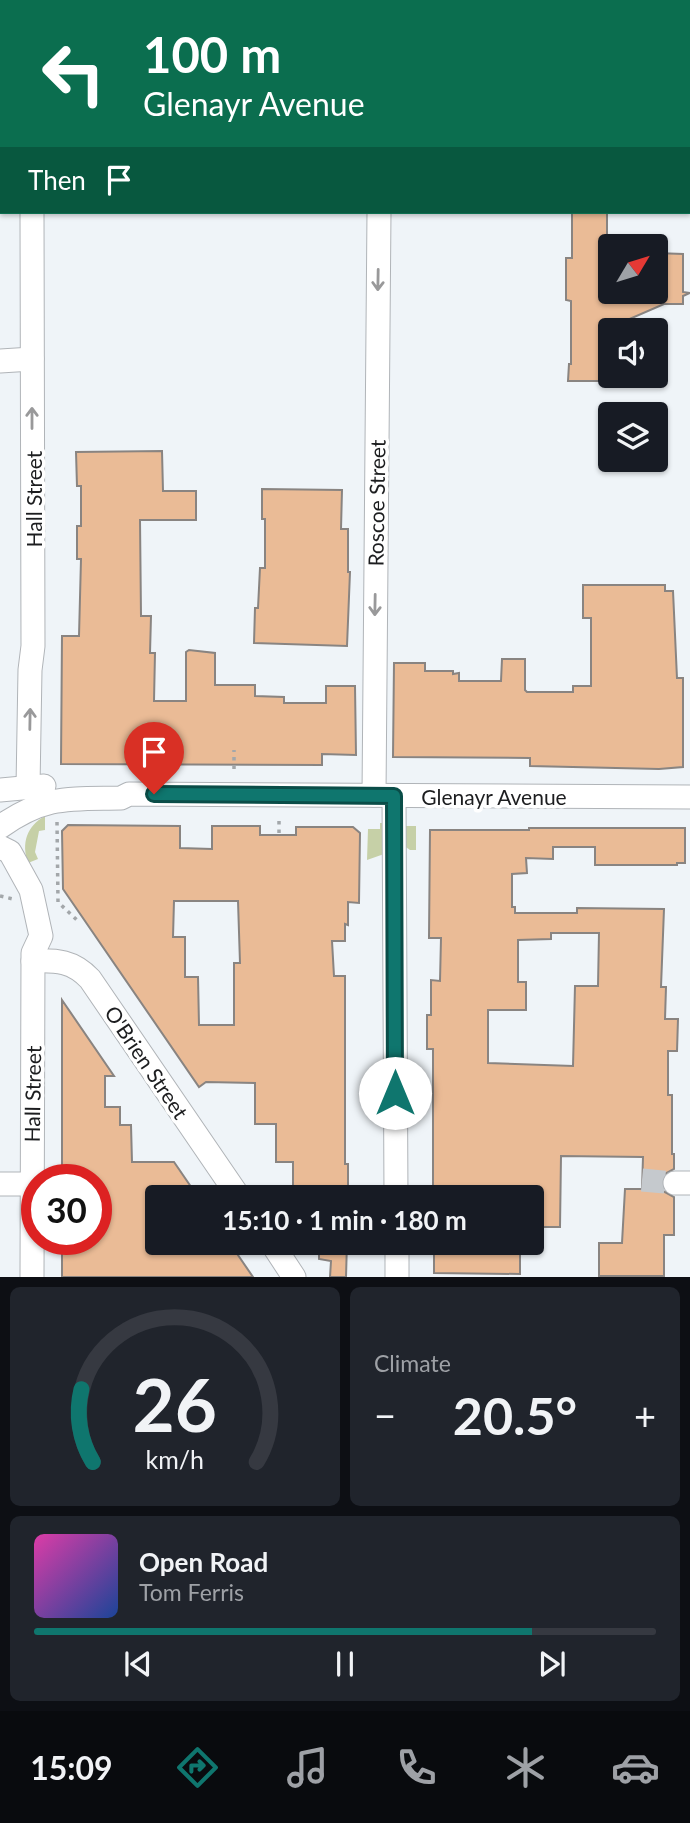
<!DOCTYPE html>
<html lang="en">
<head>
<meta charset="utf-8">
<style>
  :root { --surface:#171b24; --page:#20242c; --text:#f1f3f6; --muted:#9ea1a6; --line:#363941; --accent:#0f766e }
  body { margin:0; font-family:Lato,sans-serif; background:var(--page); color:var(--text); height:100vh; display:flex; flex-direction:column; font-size:26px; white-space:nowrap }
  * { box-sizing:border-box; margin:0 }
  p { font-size:23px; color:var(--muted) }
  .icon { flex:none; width:38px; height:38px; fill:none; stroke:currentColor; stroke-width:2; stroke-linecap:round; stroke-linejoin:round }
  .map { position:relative; height:1277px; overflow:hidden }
  .side { display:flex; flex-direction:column; gap:10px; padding:10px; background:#0d0f14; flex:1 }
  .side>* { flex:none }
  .top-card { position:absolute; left:0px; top:0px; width:691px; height:214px; box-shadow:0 2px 5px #0004; background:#0b6e4f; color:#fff; overflow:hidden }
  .needle { width:46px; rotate:52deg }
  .controls { position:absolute; left:598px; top:234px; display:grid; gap:14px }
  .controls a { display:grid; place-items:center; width:70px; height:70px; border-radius:7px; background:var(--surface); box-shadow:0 2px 5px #0004; font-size:35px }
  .speed { position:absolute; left:21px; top:1164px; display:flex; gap:14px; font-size:35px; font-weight:700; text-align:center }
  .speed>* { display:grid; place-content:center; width:91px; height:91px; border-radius:50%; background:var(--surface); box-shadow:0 2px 5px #0004; line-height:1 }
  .speed .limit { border:10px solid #d22; background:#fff; color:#111 }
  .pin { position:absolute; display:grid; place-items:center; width:60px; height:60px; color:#fff; margin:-72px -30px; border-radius:50% 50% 50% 0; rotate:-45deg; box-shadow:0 0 7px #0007 }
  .pin .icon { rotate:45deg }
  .me { position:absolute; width:77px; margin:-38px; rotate:0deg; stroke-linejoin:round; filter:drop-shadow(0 0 5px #0008) }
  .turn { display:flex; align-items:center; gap:24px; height:147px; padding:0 28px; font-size:32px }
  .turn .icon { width:91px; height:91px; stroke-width:2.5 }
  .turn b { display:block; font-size:49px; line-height:60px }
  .then { display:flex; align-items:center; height:66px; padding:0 28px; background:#0003; gap:14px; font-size:26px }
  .big { font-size:52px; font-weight:700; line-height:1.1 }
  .side .tile { flex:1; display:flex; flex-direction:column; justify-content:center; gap:10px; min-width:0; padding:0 24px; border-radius:10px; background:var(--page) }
  .side .dial { align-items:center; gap:0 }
  .dial svg { height:182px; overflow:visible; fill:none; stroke:var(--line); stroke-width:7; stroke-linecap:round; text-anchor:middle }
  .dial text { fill:var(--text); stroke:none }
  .song { display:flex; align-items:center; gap:21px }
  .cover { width:84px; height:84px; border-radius:10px; background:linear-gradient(135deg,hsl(320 70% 55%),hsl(220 70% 35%)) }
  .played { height:7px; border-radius:4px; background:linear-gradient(90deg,var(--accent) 80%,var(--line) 80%) }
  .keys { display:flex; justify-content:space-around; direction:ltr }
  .heat { display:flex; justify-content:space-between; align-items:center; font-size:38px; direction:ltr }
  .side .tiles { flex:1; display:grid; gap:10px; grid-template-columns:1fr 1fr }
  .tile:last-child { grid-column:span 2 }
  .trip { position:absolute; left:145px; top:1185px; width:399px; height:70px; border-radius:7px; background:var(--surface); box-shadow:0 2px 5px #0004; font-weight:700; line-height:70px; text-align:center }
  .dock { display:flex; height:112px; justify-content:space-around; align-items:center; background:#090b0e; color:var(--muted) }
  .dock .icon { width:49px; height:49px }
  .dock .on { color:var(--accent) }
  .dock b { font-size:32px; color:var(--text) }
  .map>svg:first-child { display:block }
  .green { fill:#c6d0a7 }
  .building { fill:#eabb96; stroke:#898481; stroke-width:2; fill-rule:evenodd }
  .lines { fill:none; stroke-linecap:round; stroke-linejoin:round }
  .minor-tunnel { stroke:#c5c9cd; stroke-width:23; stroke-dasharray:23 11; stroke-linecap:butt }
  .minor-casing { stroke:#b0b4b8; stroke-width:25 }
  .path { stroke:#a3a7aa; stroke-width:3.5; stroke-dasharray:3.5 5; stroke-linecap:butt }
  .minor { stroke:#fff; stroke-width:23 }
  .oneway { stroke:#99999a }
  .route-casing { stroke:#0a4d48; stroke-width:18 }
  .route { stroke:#0f766e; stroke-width:12 }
  .labels { text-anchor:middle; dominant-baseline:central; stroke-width:7; stroke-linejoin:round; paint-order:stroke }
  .street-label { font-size:21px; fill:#1c1d1f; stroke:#fff }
</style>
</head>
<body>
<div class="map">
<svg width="690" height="1277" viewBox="0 0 690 1277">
  <rect width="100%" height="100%" fill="#eff4f8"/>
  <g class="green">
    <path d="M45,816V830L39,831L35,852L38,859L28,863C21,843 27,826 45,816Z"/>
    <polygon points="380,823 388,823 384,854 367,860 368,829 380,829"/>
    <polygon points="400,826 416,826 416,850 410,850 403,845"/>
  </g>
  <g class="building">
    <polygon points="572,212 607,212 607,259 611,259 611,292 656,292 656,253 683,254 683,292 690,293 683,296 683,304 664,304 625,321 606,320 606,381 568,381 569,364 571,364 571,301 566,300 566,258 572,258"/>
    <polygon points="162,451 163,491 196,491 196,520 140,520 141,616 151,616 150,653 155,653 154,701 186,701 186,652 189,650 215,653 215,685 255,685 255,696 284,697 284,703 326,703 326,686 355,686 356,755 322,754 322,765 61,764 62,636 79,636 81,559 77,559 77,526 81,526 81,486 77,486 76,452"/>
    <polygon points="262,489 342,490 341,529 348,529 348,572 350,572 347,646 254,643 255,608 258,608 260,568 265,568 265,519 262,519"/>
    <polygon points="583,585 665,585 665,591 673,591 677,678 683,678 683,767 659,769 530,766 530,758 393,757 394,663 425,663 425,671 453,671 453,674 459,673 459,681 501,681 502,659 525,659 525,690 527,692 573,692 573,686 591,686 591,618 583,618"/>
    <path d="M68,825L180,826V848L212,849V826H260V835H296V827H353L360,833L359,903L348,902V925L345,924V941H332L334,976H345V1164H348V1197H293V1162H276V1124H255V1083L206,1082L199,1087L63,889L62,831ZM174,901H238L240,963H234V1025H199L198,977H185V937H173Z"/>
    <path d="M529,828H685V863H677V865H595V847H553V859L526,858L527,873L512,874V907H515V913H577V908L664,909L661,987H666L665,1019H678L677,1051H668V1095H672V1154H674V1169L663,1175L661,1184L663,1191L674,1197V1235H664V1276H599V1243H622L625,1189H642L643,1157L561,1156L560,1227H532V1197H433V1049H427V1015H431V980L440,981L441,938H429L430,830H529ZM551,933H599L598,986H575L573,1066L488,1063V1010H526V982H518V940L551,939Z"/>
    <polygon points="62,1000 114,1076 105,1076 105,1107 120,1107 120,1125 131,1125 132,1162 174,1162 198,1197 158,1197 158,1242 229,1242 253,1277 62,1277 62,1239 96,1239 96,1180 62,1180"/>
    <polygon points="319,1242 347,1242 346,1277 330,1277 331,1261 319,1259"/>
    <polygon points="434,1242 520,1242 520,1274 434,1273"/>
  </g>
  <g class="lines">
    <polyline class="minor-tunnel" points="642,1180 675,1183"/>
    <defs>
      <g id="minor">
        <polyline points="31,0 31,2"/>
        <polyline points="381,2 381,0"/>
        <polyline points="0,361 32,359"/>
        <polyline points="28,787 30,670 33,646 32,212"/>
        <polyline points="0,790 44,786"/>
        <polyline points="374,795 379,212"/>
        <polyline points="394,796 396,1197"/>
        <path d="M0,827C45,795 69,799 121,798L129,794L690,797"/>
        <polyline points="0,847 10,852 31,890 41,936 33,953 32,1277"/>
        <path d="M33,961C57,960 73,961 90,979L239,1197"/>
        <polyline points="675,1183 690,1183"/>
        <polyline points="0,1184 31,1184"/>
        <polyline points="271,1242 294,1277"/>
        <polyline points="397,1242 397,1277"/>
      </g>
    </defs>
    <use href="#minor" class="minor-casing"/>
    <g class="path">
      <polyline points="176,765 176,768"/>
      <polyline points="234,769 234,750"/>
      <polyline points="279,821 279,835"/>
      <polyline points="57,822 58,902 80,923"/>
      <polyline points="0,896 13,899"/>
    </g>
    <use href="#minor" class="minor"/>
  </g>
  <defs><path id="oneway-shaft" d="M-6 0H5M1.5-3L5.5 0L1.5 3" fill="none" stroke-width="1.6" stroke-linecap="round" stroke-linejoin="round" transform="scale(1.75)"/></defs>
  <g class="oneway">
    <use href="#oneway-shaft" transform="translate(378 280) rotate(91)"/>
    <use href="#oneway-shaft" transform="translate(32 418) rotate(-90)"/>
    <use href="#oneway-shaft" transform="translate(375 605) rotate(91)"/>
    <use href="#oneway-shaft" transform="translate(30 719) rotate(-89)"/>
  </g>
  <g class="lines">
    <defs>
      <polyline id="route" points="154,794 394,796 395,1093"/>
    </defs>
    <use href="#route" class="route-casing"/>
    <use href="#route" class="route"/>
  </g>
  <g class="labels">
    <g class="street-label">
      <text transform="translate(33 499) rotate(-90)">Hall Street</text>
      <text transform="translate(376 503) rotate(-89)">Roscoe Street</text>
      <text x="494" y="796">Glenayr Avenue</text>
      <text transform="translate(147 1062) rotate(56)">O'Brien Street</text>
      <text transform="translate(32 1094) rotate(-89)">Hall Street</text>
    </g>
  </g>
</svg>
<div class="controls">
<a><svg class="needle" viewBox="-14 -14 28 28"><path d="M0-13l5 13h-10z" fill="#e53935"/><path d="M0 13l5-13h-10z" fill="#9ea1a6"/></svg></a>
<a><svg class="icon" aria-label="sound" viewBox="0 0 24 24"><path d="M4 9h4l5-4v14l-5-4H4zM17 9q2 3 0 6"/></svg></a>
<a><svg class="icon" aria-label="layers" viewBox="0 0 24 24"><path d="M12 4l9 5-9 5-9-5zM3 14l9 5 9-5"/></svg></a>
</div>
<div class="speed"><div class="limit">30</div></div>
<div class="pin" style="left:154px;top:794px;background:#d93025"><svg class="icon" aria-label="arrive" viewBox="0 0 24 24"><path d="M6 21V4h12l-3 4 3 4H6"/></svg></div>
<svg class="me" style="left:395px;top:1093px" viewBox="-20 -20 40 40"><circle r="19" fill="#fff"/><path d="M0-13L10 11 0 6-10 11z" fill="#0f766e"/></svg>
<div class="trip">15:10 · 1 min · 180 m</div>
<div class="top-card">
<div class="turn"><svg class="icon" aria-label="left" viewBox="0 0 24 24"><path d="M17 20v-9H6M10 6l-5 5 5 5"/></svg><div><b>100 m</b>Glenayr Avenue</div></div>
<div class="then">Then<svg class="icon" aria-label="arrive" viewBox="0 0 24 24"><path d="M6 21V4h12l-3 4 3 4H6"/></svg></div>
</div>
</div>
<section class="side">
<div class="tiles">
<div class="tile dial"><svg viewBox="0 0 100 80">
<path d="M14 69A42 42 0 1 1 86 69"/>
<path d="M14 69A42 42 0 0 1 9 37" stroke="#0f766e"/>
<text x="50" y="56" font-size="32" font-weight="700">26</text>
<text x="50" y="72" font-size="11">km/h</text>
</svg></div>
<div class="tile"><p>Climate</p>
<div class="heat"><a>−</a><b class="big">20.5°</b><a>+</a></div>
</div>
<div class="tile">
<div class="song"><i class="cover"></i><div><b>Open Road</b><p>Tom Ferris</p></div></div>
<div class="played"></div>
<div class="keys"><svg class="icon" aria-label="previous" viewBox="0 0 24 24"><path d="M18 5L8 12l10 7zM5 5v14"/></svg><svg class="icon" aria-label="pause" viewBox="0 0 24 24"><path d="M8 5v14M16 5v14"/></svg><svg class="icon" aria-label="next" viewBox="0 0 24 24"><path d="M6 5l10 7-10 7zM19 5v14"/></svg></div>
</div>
</div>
</section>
<nav class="dock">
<b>15:09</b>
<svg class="icon on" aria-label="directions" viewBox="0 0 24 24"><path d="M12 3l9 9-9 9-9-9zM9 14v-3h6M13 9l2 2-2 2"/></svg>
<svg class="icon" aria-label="music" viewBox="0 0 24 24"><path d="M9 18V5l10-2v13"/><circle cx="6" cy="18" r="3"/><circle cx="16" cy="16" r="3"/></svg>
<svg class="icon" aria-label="phone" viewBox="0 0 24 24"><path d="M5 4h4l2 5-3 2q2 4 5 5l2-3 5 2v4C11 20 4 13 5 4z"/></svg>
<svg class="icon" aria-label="climate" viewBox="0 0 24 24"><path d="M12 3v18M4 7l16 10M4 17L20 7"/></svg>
<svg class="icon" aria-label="car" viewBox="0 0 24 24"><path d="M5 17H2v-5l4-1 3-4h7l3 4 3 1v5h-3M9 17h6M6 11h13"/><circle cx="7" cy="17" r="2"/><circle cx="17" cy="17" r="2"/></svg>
</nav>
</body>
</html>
